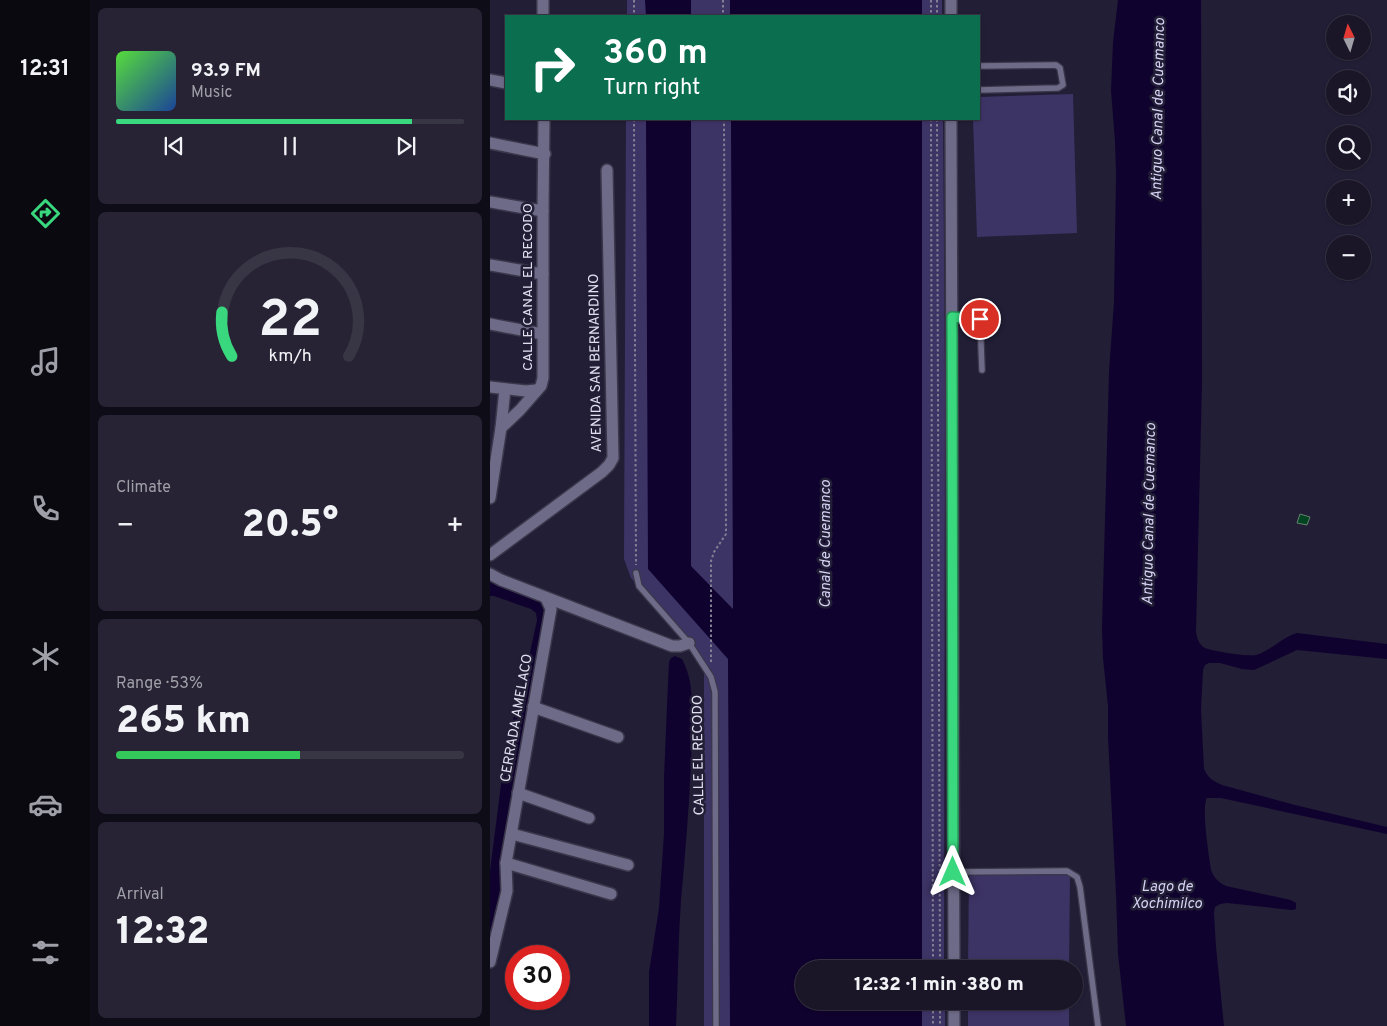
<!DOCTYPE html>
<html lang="en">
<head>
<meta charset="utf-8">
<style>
  :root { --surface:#1a1628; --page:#272334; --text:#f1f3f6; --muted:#9f9fa8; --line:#383545; --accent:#39d87f }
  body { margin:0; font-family:Overpass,sans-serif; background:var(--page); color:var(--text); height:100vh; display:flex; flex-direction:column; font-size:19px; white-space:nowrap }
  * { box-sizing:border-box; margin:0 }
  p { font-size:16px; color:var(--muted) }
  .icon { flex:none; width:28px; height:28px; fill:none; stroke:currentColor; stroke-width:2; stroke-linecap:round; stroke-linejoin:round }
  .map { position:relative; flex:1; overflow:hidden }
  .details { display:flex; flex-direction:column; gap:8px; padding:8px; background:#0e0c16; width:400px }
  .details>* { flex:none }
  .guide { position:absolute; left:15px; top:15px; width:475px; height:105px; border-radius:0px; box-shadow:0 1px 4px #0004,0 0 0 1px var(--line); background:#0b6e4f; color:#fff; overflow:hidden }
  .needle { width:32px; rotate:355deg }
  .fabs { position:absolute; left:836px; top:15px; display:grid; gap:10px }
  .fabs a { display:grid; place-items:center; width:45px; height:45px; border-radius:50%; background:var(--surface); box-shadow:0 1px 4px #0004,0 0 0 1px var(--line); font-size:25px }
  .speed { position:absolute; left:15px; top:945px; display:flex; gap:10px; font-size:25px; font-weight:700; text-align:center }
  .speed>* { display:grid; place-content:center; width:65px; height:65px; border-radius:50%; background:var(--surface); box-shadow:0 1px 4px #0004,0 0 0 1px var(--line); line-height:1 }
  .speed .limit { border:8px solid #d22; background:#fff; color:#111 }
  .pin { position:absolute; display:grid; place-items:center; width:42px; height:42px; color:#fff; margin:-21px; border:2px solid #fff; border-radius:50%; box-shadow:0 1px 5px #0007 }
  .me { position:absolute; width:55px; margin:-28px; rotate:0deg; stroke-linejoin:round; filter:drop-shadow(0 0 4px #0008) }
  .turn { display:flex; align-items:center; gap:18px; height:105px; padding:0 15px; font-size:22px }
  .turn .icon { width:65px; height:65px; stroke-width:2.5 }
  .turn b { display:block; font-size:35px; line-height:42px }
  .big { font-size:38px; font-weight:800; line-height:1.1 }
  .details .tile { flex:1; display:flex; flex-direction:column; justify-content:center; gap:8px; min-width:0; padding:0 18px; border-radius:8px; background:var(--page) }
  .details .dial { align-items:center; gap:0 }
  .dial svg { height:130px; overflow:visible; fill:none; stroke:var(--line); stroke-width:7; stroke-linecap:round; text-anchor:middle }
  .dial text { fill:var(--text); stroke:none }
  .song { display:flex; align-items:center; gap:15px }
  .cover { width:60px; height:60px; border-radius:8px; background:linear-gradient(135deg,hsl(110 70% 55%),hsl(220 70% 35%)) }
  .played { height:5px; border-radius:2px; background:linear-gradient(90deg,var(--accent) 85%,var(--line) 85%) }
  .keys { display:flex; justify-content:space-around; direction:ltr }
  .heat { display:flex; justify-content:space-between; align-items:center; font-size:28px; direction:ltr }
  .charge { height:8px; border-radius:4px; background:linear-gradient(90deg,#34c759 53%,var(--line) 0) }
  .trip { position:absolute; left:305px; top:960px; width:288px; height:50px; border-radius:25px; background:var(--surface); box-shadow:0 1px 4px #0004,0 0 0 1px var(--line); font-weight:800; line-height:50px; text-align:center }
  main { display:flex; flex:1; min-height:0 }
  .menu { display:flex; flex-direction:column; width:90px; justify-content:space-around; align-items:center; background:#0a0910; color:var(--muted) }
  .menu .icon { width:35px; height:35px }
  .menu .active { color:var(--accent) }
  .menu b { font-size:22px; color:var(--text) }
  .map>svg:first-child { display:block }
  .green { fill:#3d3466 }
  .water { fill:#10022e }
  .building { fill:#024422; stroke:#65816d }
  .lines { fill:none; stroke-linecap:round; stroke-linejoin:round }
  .lane-casing { stroke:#3b374b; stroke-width:8 }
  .street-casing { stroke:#3b374b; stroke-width:14 }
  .path { stroke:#827f93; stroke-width:2; stroke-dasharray:2.5 2.5; stroke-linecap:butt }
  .lane { stroke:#6e6b88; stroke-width:5.5 }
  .street { stroke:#6e6b88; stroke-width:11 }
  .route-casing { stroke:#258c53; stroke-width:12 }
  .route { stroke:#39d87f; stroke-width:9 }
  .labels { text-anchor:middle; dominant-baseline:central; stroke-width:5; stroke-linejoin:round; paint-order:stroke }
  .street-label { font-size:14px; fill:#e0dfef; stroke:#221e36 }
  .water-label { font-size:15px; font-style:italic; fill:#d5d2f4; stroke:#221e36 }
</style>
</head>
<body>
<main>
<nav class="menu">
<b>12:31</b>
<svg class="icon active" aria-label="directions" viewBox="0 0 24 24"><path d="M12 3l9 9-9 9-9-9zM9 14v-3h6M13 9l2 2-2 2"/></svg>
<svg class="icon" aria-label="music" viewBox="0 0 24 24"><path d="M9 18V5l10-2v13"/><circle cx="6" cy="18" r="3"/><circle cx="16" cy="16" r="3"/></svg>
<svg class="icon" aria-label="phone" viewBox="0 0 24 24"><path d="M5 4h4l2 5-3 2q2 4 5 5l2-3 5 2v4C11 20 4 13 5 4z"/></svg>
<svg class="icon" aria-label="climate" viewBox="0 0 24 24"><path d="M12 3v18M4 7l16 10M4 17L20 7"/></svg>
<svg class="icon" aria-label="car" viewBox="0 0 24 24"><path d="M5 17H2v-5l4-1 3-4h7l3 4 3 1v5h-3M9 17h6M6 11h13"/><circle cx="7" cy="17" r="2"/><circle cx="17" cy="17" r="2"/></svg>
<svg class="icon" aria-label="filters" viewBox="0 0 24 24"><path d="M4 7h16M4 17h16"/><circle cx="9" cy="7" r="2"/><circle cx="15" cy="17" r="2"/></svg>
</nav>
<section class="details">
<div class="tile">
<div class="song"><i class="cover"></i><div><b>93.9 FM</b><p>Music</p></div></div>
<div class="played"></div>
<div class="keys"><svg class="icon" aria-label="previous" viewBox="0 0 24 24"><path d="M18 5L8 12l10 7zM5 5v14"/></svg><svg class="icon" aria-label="pause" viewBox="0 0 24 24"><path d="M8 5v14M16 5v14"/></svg><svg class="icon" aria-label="next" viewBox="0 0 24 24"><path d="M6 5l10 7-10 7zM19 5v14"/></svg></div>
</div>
<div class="tile dial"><svg viewBox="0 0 100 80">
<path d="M14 69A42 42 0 1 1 86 69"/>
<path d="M14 69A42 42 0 0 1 8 42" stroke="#39d87f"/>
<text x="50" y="56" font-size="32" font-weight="700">22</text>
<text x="50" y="72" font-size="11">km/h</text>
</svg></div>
<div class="tile"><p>Climate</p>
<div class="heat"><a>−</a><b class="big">20.5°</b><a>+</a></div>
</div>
<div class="tile"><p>Range · 53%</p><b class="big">265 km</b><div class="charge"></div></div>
<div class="tile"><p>Arrival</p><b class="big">12:32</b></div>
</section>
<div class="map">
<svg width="897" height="1026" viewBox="0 0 897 1026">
  <rect width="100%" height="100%" fill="#221e36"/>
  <g class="green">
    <rect x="137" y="0" width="315" height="16"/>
    <polygon points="583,94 587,233 487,237 483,119 489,119 489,97"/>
    <polygon points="136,119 453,119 455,384 454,969 314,969 314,1001 455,1001 455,1026 214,1026 214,666 141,578 134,559"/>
    <polygon points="479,874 580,874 579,969 478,969"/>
    <rect x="478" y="1001" width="101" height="25"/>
  </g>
  <g class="water">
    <polygon points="155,0 201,0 201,16 156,16"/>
    <rect x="240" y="0" width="192" height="16"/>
    <path d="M628,0H711L712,382L706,632C707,638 709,645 715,648C722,651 758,657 766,655C779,652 791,638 807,633L897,644V659L807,650L764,670L752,669L730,663H719L715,665L713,670L711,710L714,769C718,778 723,781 732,785L805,805L897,827V834L731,798H717C711,808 719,855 721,870C724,878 728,882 736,886L801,900L806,903V909L802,910L737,903L730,904L725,907L724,913L726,947L734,1026H636L628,954L626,894L618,737V706L613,658L612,628L619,372L624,302L626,175L625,141L621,91L623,42Z"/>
    <polygon points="156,119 201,119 201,566 243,609 241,119 432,119 432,969 314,969 314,1001 432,1001 432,1026 240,1026 238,659 158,569"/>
    <polygon points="0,580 51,601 56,611 13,886 0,946 0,871 13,769 20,731 35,676 47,620 46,613 41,609 4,596 0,596"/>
    <path d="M185,656L192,659C207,684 202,735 201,764C199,810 195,855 191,900C188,942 188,984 186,1026H159V972L169,908L174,834V777L178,682L179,662L181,658Z"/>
  </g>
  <polygon class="building" points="810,514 820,517 817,525 807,523"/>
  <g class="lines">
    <defs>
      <g id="lane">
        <polyline points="489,66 566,65 570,68 573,85 568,88 489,90"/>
        <polyline points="462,317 490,319 492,370"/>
        <polyline points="146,573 149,586 199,643 221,677 225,692 226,1026"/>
        <polyline points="463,872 577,871 587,877 590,887 608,1026"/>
      </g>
      <g id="street">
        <polyline points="53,0 53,16"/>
        <polyline points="461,0 461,16"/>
        <polyline points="0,80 16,83"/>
        <polyline points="461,119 464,969"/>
        <polyline points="0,143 55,154"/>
        <polyline points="0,202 53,211"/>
        <polyline points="0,265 53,274"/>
        <polyline points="0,324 52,334"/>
        <polyline points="0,387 36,391 46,390"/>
        <polyline points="11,428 15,389"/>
        <polyline points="0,498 11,428 30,410 51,386 53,378 53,211 54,119"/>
        <polyline points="0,555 112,472 119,465 123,458 117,170"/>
        <polyline points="0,574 11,580 182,646 190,646 199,643"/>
        <polyline points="43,707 128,737"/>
        <polyline points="28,793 99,818"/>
        <polyline points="22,834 138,865"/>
        <polyline points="16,863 121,894"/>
        <polyline points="0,962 17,891 16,863 61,609 56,598"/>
        <polyline points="464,1001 464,1026"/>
      </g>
    </defs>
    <use href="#lane" class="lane-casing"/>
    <use href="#street" class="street-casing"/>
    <g class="path">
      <polyline points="144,0 144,16"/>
      <polyline points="233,0 233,16"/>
      <polyline points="441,0 441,16"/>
      <polyline points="447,0 447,16"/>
      <polyline points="144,119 146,565"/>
      <polyline points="441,119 443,969"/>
      <polyline points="447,119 450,969"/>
      <polyline points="221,662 221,561 224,552 236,534 234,119"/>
      <polyline points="443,1001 443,1026"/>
      <polyline points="450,1001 450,1026"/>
    </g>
    <use href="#lane" class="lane"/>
    <use href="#street" class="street"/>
  </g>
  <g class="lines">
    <defs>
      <polyline id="route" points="463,872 462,317 490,319"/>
    </defs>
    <use href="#route" class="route-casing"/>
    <use href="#route" class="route"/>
  </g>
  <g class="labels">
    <g class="street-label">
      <text transform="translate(38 287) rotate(-90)">CALLE CANAL EL RECODO</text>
      <text transform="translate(106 363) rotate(-91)">AVENIDA SAN BERNARDINO</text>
      <text transform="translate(27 718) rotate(-80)">CERRADA AMELACO</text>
      <text transform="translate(209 755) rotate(-91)">CALLE EL RECODO</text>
    </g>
    <g class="water-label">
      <text transform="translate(669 109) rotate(-89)">Antiguo Canal de Cuemanco</text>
      <text transform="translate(660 514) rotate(-89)">Antiguo Canal de Cuemanco</text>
      <text transform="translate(336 544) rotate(-90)">Canal de Cuemanco</text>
      <text x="677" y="887">Lago de<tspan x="677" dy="17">Xochimilco</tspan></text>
    </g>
  </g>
</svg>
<div class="fabs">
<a><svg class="needle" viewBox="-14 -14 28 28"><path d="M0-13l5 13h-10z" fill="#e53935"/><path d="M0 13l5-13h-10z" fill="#9f9fa8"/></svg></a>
<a><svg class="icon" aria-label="sound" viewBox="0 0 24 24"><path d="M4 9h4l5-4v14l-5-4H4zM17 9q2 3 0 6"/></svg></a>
<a><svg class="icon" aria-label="search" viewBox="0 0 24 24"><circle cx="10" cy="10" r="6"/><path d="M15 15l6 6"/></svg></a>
<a>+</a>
<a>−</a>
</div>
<div class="speed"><div class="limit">30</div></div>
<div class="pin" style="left:490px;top:319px;background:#d93025"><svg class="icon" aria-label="arrive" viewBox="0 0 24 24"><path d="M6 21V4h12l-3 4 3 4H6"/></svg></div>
<svg class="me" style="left:463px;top:872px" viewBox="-20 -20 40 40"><path d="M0-17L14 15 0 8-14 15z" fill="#39d87f" stroke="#fff" stroke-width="4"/></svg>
<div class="trip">12:32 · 1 min · 380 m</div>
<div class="guide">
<div class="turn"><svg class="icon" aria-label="right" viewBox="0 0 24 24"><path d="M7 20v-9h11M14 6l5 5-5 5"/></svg><div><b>360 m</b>Turn right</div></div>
</div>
</div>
</main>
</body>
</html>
